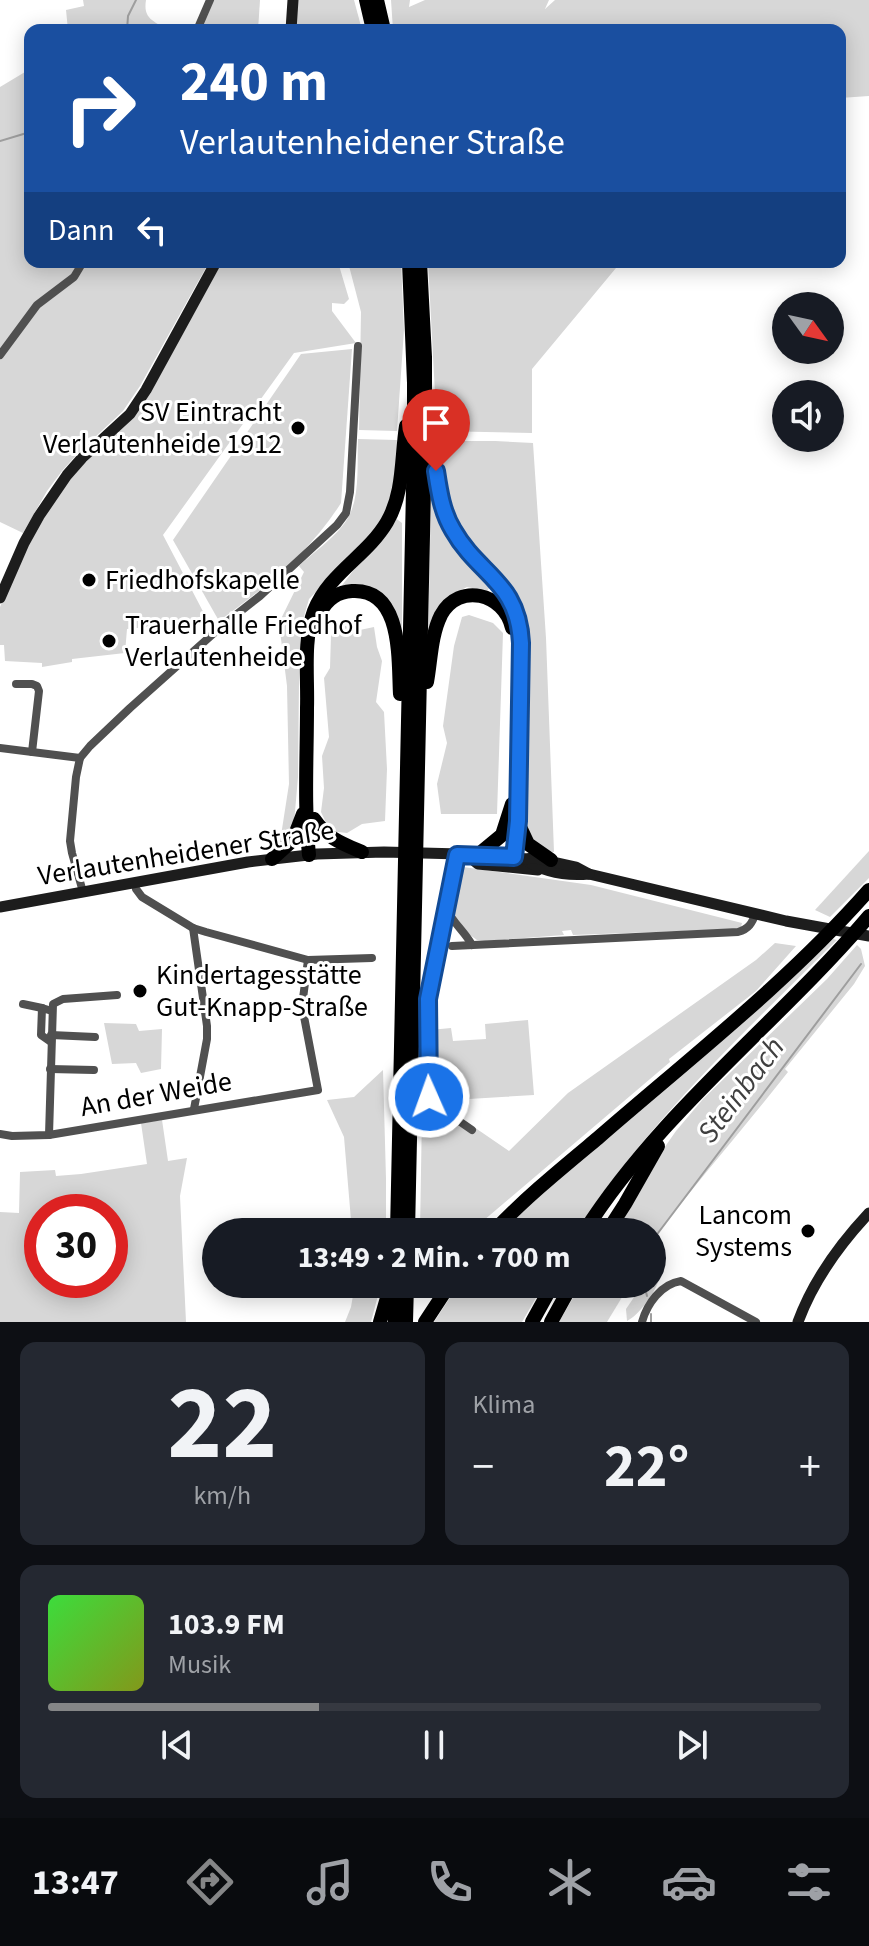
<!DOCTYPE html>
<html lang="de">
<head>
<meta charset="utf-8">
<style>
  :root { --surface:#171b24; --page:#242831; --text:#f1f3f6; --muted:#9ea1a6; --line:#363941; --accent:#858687 }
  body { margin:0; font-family:"Source Sans 3",sans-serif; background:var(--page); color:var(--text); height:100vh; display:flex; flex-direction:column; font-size:30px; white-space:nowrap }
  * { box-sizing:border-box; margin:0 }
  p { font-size:26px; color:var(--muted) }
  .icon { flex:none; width:44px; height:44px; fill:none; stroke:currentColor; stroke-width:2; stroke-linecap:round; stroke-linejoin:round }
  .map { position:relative; height:1322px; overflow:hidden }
  .sheet { display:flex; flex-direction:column; gap:20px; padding:20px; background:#0d0f14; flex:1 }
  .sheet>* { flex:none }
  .guide { position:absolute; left:24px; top:24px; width:822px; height:244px; border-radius:16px; box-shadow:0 4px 20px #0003; background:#1a4fa0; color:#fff; overflow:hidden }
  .needle { width:52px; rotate:123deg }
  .fabs { position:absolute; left:772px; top:292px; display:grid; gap:16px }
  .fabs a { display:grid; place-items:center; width:72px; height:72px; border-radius:50%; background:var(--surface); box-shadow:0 4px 20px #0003; font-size:40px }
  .speed { position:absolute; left:24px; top:1194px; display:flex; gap:16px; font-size:40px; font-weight:700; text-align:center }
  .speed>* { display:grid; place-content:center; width:104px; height:104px; border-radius:50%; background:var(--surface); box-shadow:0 4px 20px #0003; line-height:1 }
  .speed .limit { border:12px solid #d22; background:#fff; color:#111 }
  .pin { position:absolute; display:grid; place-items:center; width:68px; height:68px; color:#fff; margin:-82px -34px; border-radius:50% 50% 50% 0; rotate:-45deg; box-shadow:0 0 8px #0007 }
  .pin .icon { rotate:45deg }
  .me { position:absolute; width:88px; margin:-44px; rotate:358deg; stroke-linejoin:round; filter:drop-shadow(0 0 6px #0008) }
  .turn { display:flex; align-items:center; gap:28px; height:168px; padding:0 24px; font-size:36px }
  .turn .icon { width:104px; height:104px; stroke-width:2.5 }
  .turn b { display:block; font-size:56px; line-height:68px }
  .then { display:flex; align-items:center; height:76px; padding:0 24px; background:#0003; gap:16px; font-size:30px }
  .big { font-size:60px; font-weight:700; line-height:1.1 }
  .sheet .tile { flex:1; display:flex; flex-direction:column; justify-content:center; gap:12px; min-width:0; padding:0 28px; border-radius:16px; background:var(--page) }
  .sheet .dial { align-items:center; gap:0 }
  .dial b { font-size:104px; line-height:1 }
  .song { display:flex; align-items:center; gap:24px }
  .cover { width:96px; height:96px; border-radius:12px; background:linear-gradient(135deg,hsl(120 70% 55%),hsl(70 70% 35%)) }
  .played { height:8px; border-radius:4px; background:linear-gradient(90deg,var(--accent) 35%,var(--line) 35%) }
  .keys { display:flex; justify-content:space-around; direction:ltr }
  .heat { display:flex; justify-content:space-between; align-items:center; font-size:44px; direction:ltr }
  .sheet .tiles { flex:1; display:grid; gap:20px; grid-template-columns:1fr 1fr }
  .tile:last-child { grid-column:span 2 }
  .trip { position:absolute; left:202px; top:1218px; width:464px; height:80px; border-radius:40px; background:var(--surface); box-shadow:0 4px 20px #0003; font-weight:700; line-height:80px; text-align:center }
  .dock { display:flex; height:128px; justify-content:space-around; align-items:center; background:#090b0e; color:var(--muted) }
  .dock .icon { width:56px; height:56px }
  .dock .active { color:var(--accent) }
  .dock b { font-size:36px; color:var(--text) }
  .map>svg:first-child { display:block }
  .green { fill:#d7d7d7; fill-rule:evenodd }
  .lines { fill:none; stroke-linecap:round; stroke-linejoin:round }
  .stream { stroke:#9e9e9e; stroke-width:2 }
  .street { stroke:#505050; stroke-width:8 }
  .secondary { stroke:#1d1d1d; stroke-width:11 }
  .highway { stroke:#000; stroke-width:14 }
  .route-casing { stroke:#114b97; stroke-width:20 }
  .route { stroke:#1a73e8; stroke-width:14 }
  .poi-dot { fill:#000; stroke:#fff; stroke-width:3 }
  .labels { text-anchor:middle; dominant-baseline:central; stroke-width:6; stroke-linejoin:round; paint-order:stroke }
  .poi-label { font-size:28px; fill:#000; stroke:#fff; text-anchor:start }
  .street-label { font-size:28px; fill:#000; stroke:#fff }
  .water-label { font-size:30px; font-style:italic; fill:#3f3f3f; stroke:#fff }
</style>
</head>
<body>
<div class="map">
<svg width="869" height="1322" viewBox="0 0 869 1322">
  <rect width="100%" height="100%" fill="#fff"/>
  <g class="green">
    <path d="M83,0H146C143,19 153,20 167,30H68L66,10L84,6Z"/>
    <polygon points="212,0 260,0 258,30 200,30"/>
    <polygon points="297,0 354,0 362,30 294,30"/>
    <polygon points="391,0 410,0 409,7 425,0 549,0 545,9 555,0 869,0 869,96 840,98 840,30 393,30"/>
    <polygon points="30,69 30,262 76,262 80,264 77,272 61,284 0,352 0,87"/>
    <polygon points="86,262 209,262 140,386 123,411 78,453 62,471 47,491 23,533 0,522 0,357 39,307"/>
    <polygon points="220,262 338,262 349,299 344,304 332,303 332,311 356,343 294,353 163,535 208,621 127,629 125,653 72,659 72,662 42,667 42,663 5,661 4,645 0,645 0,607 22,555 42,517 70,478 113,435"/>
    <polygon points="348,262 401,262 404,330 397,431 359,430 361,312"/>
    <polygon points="428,262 621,262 532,369 532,433 437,431"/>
    <path d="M352,349L341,503C310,552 266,587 219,621L173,540L301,354Z"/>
    <path d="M358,439L397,440L398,476L390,507L373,533L309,599L301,627L299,682L298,777L294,823L288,838L280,842L289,784L287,686L279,623L304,572L299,566C314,552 340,534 349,516C360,495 357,463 358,439Z"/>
    <polygon points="439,441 495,441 533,443 546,638 554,852 542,851 526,836 520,803 523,630 461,535 446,509"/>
    <polygon points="431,497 493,583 487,591 467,587 453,594 428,642"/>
    <polygon points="394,517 402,523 402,634 382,598 340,588"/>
    <polygon points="469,615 493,623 503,633 497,814 441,814 437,784 447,743 443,726 454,646 462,617"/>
    <polygon points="342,624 355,631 374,627 377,647 382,661 376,702 384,712 387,769 385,821 362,824 347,833 330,831 321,812 324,788 322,756 329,737 324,678 330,668 331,635"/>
    <polygon points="869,851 869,878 830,917 815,910"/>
    <polygon points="463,867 591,885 742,923 741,927 737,929 573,935 571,930 562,931 564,935 485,941 477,940 470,935 453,916 451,907 460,868"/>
    <path d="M833,939L837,940C745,1032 647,1122 576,1232H502L526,1207L779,990Z"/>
    <polygon points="775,943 796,946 756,991 669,1059 670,1062 470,1232 420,1232 424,993 430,999 430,1030 451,1028 453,1041 486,1039 485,1024 528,1020 534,1095 436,1101 509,1151 568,1093 756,960"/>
    <path d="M857,945L861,949L865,966L854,984L785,1069L788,1072C743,1129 696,1183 652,1240V1232H614L655,1161L676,1131L703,1099L827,979Z"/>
    <polygon points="104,1023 136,1024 139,1031 162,1029 161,1069 141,1073 136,1063 112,1064"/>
    <polygon points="383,1070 386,1179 386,1232 352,1232 344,1137 327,1100 354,1097"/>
    <path d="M162,1120L168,1161L187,1158L180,1196L186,1322H0V1212L19,1213L20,1172L55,1170L56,1176L81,1174L147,1164L141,1123ZM42,1212H110V1280H42Z"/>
    <path d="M657,1254L664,1259C660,1266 661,1271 659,1279C656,1292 638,1316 627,1321L626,1309L643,1284H652V1261Z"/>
    <polygon points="355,1284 381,1284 371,1322 345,1322 351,1307"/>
    <polygon points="459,1284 544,1284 522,1322 434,1322"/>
    <polygon points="581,1284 630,1284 607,1322 559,1322"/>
  </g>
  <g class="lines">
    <g class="stream">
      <polyline points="127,30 128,16 136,0"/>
      <polyline points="0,141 30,132"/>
      <polyline points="652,1241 861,964"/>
      <polyline points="644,1284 647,1296"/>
      <polyline points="651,1314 651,1322"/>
    </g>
    <g class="street">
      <polyline points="197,30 210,0"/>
      <polyline points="0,355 37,305 74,277 83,262"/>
      <polyline points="16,684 32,684 37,686 39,691 32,752"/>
      <polyline points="0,748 80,758"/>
      <polyline points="457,855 428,999 428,1091 429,1097 433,1103 472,1130"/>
      <polyline points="135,883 136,889 142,897 193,928 206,932 308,960 372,958"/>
      <polyline points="83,892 72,853 70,841 76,777 80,758 90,746 130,708 223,625 260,596 337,525 346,513 350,492 358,346"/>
      <path d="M447,910C454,924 465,932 472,945"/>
      <polyline points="193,928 207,1026 207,1039 194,1109"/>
      <path d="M452,946L738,932C749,929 752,923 756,913"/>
      <polyline points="23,1004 42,1008"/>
      <polyline points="51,1035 95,1037"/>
      <polyline points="51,1042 41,1035 42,1008 52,1011"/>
      <polyline points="50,1069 94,1070"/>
      <polyline points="0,1134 12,1136 49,1135 318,1090 302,1006 308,960"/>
      <polyline points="49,1135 53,1004 63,999 117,995"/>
      <path d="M642,1322C647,1304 661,1284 681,1281L756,1322"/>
    </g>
    <g class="secondary">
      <polyline points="291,30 293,0"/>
      <polyline points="0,598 24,543 39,516 67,475 82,458 130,414 146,390 216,262"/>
      <polyline points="467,855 478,864 538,870"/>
      <path d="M524,859C543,872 567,876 589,874L786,921L869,936"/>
      <polyline points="0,907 248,862 317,854 384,852 499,855 524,859 535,858 576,867 589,874"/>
      <path d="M798,1322C813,1281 840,1244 869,1213"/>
    </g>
    <g class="highway">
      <polyline points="366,0 373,30"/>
      <polyline points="377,0 384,30"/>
      <path d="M433,420C436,457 434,498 453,530C467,554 491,570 506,592C515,604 518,618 521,633L518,821L514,857"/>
      <path d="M321,611C328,599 337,592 352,591C403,588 398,660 400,694"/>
      <path d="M427,682C431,660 431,635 441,615C459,582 504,593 512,628"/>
      <path d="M314,819C327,838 341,843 362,852"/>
      <polyline points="520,827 528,844 551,860"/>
      <polyline points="479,854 502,835 512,804"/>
      <path d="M309,855C304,806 307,757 307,708C308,677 303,640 314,611C329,573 367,556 387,522C404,493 401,458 406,426"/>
      <polyline points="272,859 293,840 303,814"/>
      <polyline points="397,1232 414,443 414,383 409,262"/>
      <polyline points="408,1232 425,443 425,357 420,262"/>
      <path d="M493,1232C525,1198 562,1168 598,1138C690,1058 788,982 869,890"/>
      <path d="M584,1232C661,1111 777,1024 869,916"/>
      <polyline points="607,1232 625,1204 658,1146"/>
      <polyline points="380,1322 391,1284"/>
      <polyline points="395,1322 395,1288"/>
      <polyline points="406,1322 407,1284"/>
      <polyline points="425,1322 450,1284"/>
      <polyline points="532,1322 553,1284"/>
      <polyline points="551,1322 572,1284"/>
    </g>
  </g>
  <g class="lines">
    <defs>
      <path id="route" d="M429,1097L428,999L457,855L514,857L518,821L521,643C518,581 479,576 453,530C442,512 439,491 436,471"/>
    </defs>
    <use href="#route" class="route-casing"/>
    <use href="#route" class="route"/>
  </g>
  <g class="poi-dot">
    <circle cx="298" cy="428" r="8"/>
    <circle cx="89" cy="580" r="8"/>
    <circle cx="109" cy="641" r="8"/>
    <circle cx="140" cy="991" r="8"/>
    <circle cx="808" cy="1231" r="8"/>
  </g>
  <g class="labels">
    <g class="poi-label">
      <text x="282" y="412" text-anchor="end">SV Eintracht<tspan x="282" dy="32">Verlautenheide 1912</tspan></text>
      <text x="105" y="580">Friedhofskapelle</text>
      <text x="125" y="625">Trauerhalle Friedhof<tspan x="125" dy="32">Verlautenheide</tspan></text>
      <text x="156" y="975">Kindertagesstätte<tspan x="156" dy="32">Gut-Knapp-Straße</tspan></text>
      <text x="792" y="1215" text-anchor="end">Lancom<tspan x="792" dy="32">Systems</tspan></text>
    </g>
    <g class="street-label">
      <text transform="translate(186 853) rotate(-9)">Verlautenheidener Straße</text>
      <text transform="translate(156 1094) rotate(-10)">An der Weide</text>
    </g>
    <g class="water-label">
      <text transform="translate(741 1090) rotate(-53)">Steinbach</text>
    </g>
  </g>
</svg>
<div class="fabs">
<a><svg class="needle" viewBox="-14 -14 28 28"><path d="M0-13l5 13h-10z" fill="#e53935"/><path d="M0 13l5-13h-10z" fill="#9ea1a6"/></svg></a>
<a><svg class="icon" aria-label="sound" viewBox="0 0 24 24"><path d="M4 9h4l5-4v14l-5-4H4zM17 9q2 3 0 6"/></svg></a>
</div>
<div class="speed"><div class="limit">30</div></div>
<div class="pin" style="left:436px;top:471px;background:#d93025"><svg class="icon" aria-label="arrive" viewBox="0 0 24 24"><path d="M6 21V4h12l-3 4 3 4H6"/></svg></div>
<svg class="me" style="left:429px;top:1097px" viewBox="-20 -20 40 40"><circle r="17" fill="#1a73e8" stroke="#fff" stroke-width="3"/><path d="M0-11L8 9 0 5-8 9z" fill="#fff"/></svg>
<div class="trip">13:49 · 2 Min. · 700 m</div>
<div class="guide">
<div class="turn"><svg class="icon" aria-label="right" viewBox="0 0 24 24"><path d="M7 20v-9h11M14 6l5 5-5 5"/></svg><div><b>240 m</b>Verlautenheidener Straße</div></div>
<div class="then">Dann<svg class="icon" aria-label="left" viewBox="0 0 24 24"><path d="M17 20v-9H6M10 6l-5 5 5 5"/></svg></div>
</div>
</div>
<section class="sheet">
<div class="tiles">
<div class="tile dial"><b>22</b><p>km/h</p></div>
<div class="tile"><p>Klima</p>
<div class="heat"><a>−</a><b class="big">22°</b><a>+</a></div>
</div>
<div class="tile">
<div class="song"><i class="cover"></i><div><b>103.9 FM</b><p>Musik</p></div></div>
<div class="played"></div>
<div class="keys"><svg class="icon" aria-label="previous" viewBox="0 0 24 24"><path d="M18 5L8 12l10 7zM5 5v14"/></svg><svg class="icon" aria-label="pause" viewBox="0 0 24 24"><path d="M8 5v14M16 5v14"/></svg><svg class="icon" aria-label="next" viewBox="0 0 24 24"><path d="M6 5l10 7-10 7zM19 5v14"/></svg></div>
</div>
</div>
</section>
<nav class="dock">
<b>13:47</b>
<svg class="icon active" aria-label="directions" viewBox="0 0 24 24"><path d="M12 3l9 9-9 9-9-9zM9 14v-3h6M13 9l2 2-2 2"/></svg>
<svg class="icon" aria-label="music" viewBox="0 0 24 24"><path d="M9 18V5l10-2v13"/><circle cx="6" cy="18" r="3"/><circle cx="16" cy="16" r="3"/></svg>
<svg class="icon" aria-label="phone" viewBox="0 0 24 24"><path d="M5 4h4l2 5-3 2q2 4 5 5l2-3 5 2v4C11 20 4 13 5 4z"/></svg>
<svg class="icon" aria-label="climate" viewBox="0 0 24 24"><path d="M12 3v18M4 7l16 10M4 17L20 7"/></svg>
<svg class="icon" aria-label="car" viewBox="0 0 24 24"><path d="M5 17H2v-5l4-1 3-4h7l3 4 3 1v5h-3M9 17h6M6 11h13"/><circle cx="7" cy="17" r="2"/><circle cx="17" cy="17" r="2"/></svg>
<svg class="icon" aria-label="filters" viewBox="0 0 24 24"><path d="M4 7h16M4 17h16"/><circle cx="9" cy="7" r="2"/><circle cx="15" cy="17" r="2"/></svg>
</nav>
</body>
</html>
